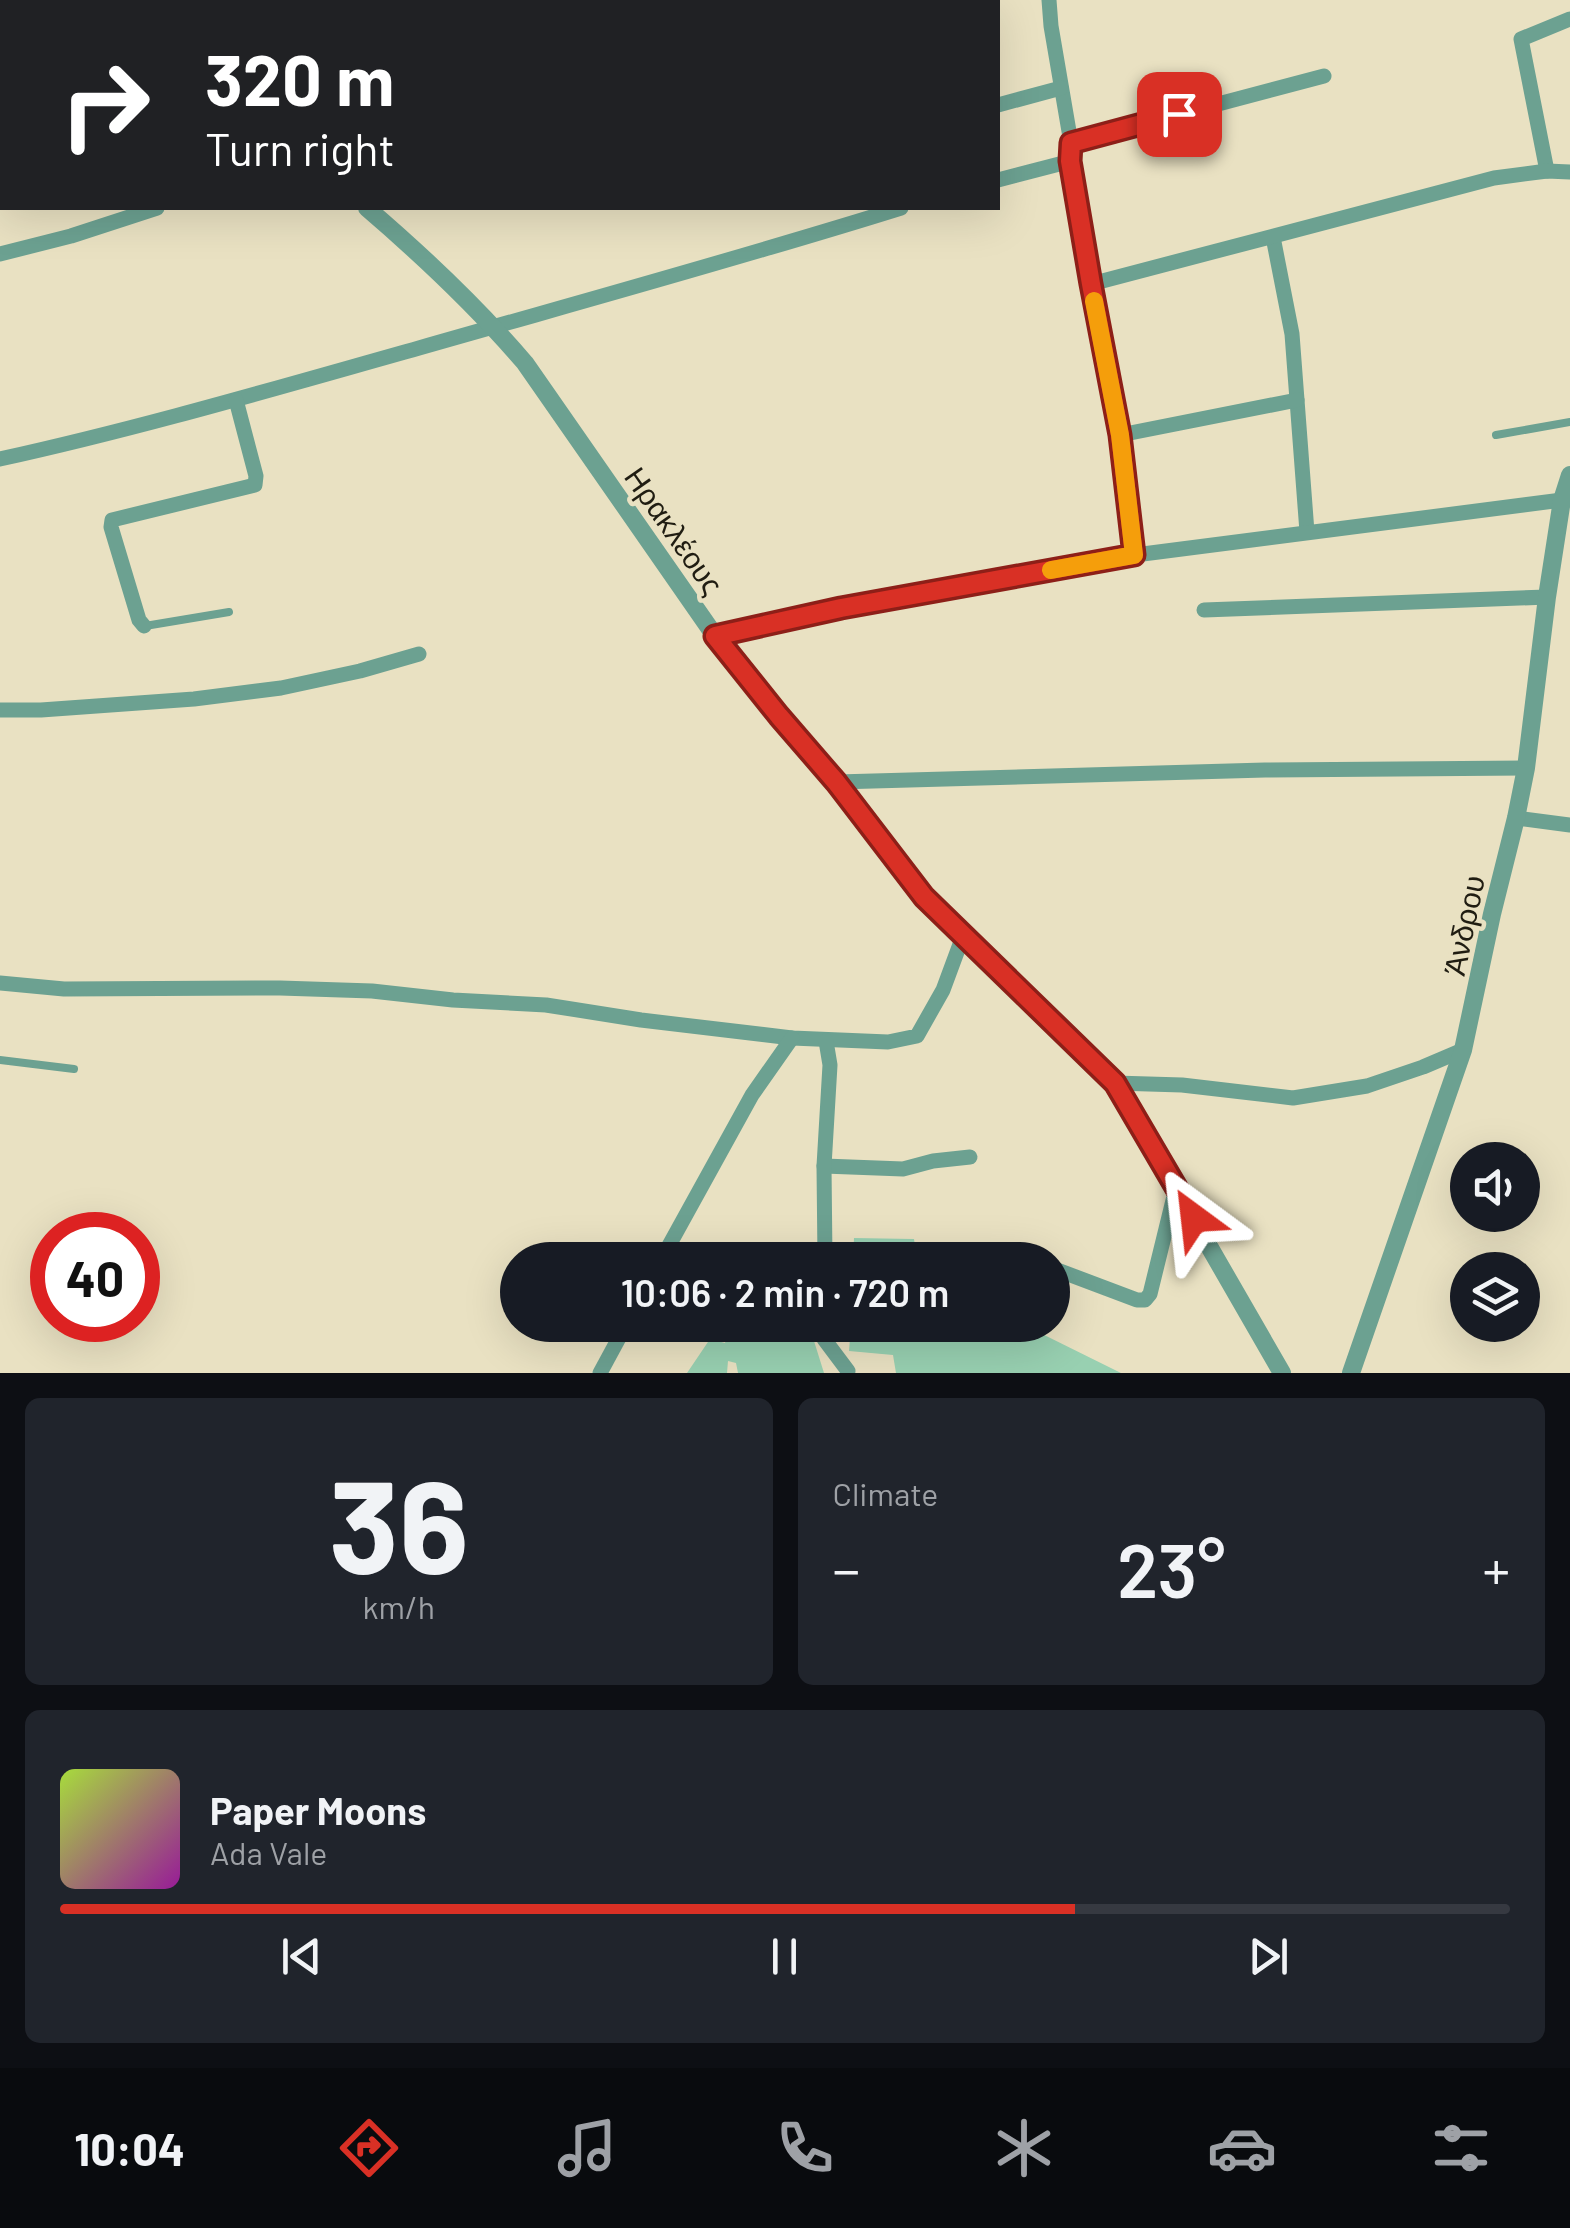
<!DOCTYPE html>
<html lang="en">
<head>
<meta charset="utf-8">
<style>
  :root { --surface:#171b24; --page:#20242c; --text:#f1f3f6; --muted:#9ea1a6; --line:#363941; --accent:#d93025 }
  body { margin:0; font-family:Barlow,sans-serif; background:var(--page); color:var(--text); height:100vh; display:flex; flex-direction:column; font-size:38px; white-space:nowrap }
  * { box-sizing:border-box; margin:0 }
  p { font-size:32px; color:var(--muted) }
  .icon { flex:none; width:55px; height:55px; fill:none; stroke:currentColor; stroke-width:2; stroke-linecap:round; stroke-linejoin:round }
  .map { position:relative; height:1373px; overflow:hidden }
  .side { display:flex; flex-direction:column; gap:25px; padding:25px; background:#0d0f14; flex:1 }
  .side>* { flex:none }
  .top-card { position:absolute; left:0px; top:0px; width:1000px; height:210px; box-shadow:0 10px 40px #0002; background:#202124; color:#fff; overflow:hidden }
  .tools { position:absolute; left:1450px; top:1142px; display:grid; gap:20px }
  .tools a { display:grid; place-items:center; width:90px; height:90px; border-radius:50%; background:var(--surface); box-shadow:0 10px 40px #0002; font-size:50px }
  .speed { position:absolute; left:30px; top:1212px; display:flex; gap:20px; font-size:50px; font-weight:700; text-align:center }
  .speed>* { display:grid; place-content:center; width:130px; height:130px; border-radius:50%; background:var(--surface); box-shadow:0 10px 40px #0002; line-height:1 }
  .speed .limit { border:15px solid #d22; background:#fff; color:#111 }
  .pin { position:absolute; display:grid; place-items:center; width:85px; height:85px; color:#fff; margin:-42px; border-radius:20px; box-shadow:0 5px 15px #0006 }
  .me { position:absolute; width:110px; margin:-55px; rotate:330deg; stroke-linejoin:round; filter:drop-shadow(0 0 8px #0008) }
  .turn { display:flex; align-items:center; gap:35px; height:210px; padding:0 40px; font-size:45px }
  .turn .icon { width:130px; height:130px; stroke-width:2.5 }
  .turn b { display:block; font-size:70px; line-height:85px }
  .big { font-size:75px; font-weight:600; line-height:1.1 }
  .side .widget { flex:1; display:flex; flex-direction:column; justify-content:center; gap:15px; min-width:0; padding:0 35px; border-radius:15px; background:var(--page) }
  .side .dial { align-items:center; gap:0 }
  .dial b { font-size:130px; line-height:1 }
  .song { display:flex; align-items:center; gap:30px }
  .cover { width:120px; height:120px; border-radius:15px; background:linear-gradient(135deg,hsl(80 70% 55%),hsl(300 70% 35%)) }
  .played { height:10px; border-radius:5px; background:linear-gradient(90deg,var(--accent) 70%,var(--line) 70%) }
  .keys { display:flex; justify-content:space-around; direction:ltr }
  .heat { display:flex; justify-content:space-between; align-items:center; font-size:55px; direction:ltr }
  .side .tiles { flex:1; display:grid; gap:25px; grid-template-columns:1fr 1fr }
  .widget:last-child { grid-column:span 2 }
  .trip { position:absolute; left:500px; top:1242px; width:570px; height:100px; border-radius:50px; background:var(--surface); box-shadow:0 10px 40px #0002; font-weight:600; line-height:100px; text-align:center }
  .tab-bar { display:flex; height:160px; justify-content:space-around; align-items:center; background:#090b0e; color:var(--muted) }
  .tab-bar .icon { width:70px; height:70px }
  .tab-bar .selected { color:var(--accent) }
  .tab-bar b { font-size:45px; color:var(--text) }
  .map>svg:first-child { display:block }
  .green { fill:#98d0b1 }
  .lines { fill:none; stroke-linecap:round; stroke-linejoin:round }
  .service { stroke:#6ca191; stroke-width:8 }
  .minor { stroke:#6ca191; stroke-width:15 }
  .tertiary { stroke:#6ca191; stroke-width:18 }
  .route-casing { stroke:#8d1f18; stroke-width:25 }
  .route { stroke:#d93025; stroke-width:18 }
  .slow { stroke:#f59e0b; stroke-width:18 }
  .labels { text-anchor:middle; dominant-baseline:central; stroke-width:9; stroke-linejoin:round; paint-order:stroke }
  .street-label { font-size:30px; fill:#201d12; stroke:#e9e1c2 }
</style>
</head>
<body>
<div class="map">
<svg width="1570" height="1373" viewBox="0 0 1570 1373">
  <rect width="100%" height="100%" fill="#e9e1c2"/>
  <g class="green">
    <polygon points="854,1238 914,1239 917,1260 853,1260"/>
    <polygon points="730,1325 809,1325 824,1373 738,1373 736,1363 728,1361 727,1373 687,1373 710,1339 725,1343"/>
    <polygon points="851,1325 1024,1325 1121,1373 896,1373 893,1355 849,1351"/>
  </g>
  <g class="lines">
    <g class="service">
      <polyline points="1496,435 1570,422"/>
      <polyline points="145,626 229,612"/>
      <polyline points="0,1060 74,1069"/>
    </g>
    <g class="minor">
      <polyline points="1049,0 1051,26 1071,143 1071,161 1091,284 1120,435 1135,555"/>
      <polyline points="806,2 814,0"/>
      <polyline points="998,105 1061,88"/>
      <polyline points="1071,143 1324,76"/>
      <polyline points="1547,171 1521,39 1570,19"/>
      <polyline points="998,180 1071,161"/>
      <polyline points="1273,237 1292,334 1307,532"/>
      <polyline points="0,254 71,236 157,208"/>
      <polyline points="1091,284 1494,178 1547,171 1570,172"/>
      <polyline points="1120,435 1297,400"/>
      <path d="M0,459C141,428 280,387 419,348C580,302 741,258 901,208"/>
      <polyline points="1204,610 1547,597"/>
      <polyline points="144,626 139,620 111,527 112,520 255,485 256,476 236,400"/>
      <polyline points="715,636 841,609 1135,555 1562,500"/>
      <polyline points="0,710 41,710 194,699 281,688 360,671 419,654"/>
      <polyline points="837,782 1265,770 1526,768"/>
      <polyline points="1516,818 1570,825"/>
      <polyline points="0,983 64,989 280,988 372,991 453,1000 546,1005 641,1020 792,1038 888,1042 917,1036 943,990 963,936"/>
      <polyline points="1115,1083 1182,1085 1293,1098 1367,1086 1423,1067 1463,1050"/>
      <polyline points="824,1166 903,1169 933,1161 970,1157"/>
      <polyline points="661,1260 752,1095 792,1038"/>
      <polyline points="825,1260 824,1166 830,1065 826,1041"/>
      <polyline points="1052,1268 1137,1300 1145,1300 1150,1294 1176,1188"/>
      <polyline points="822,1325 824,1339 848,1371"/>
      <polyline points="600,1373 626,1325"/>
    </g>
    <g class="tertiary">
      <polyline points="216,0 217,2"/>
      <path d="M367,208C423,256 477,307 525,363L715,636L779,716L837,782L924,897L1115,1083L1282,1373"/>
      <polyline points="1351,1373 1463,1050 1492,914 1516,818 1526,768 1547,597 1562,500 1570,475"/>
    </g>
  </g>
  <g class="lines">
    <defs>
      <polyline id="route" points="1179,114 1071,143 1070,161 1091,284 1120,435 1134,555 841,608 715,636 779,716 836,782 924,897 1115,1083 1194,1218"/>
    </defs>
    <use href="#route" class="route-casing"/>
    <use href="#route" class="route"/>
    <polyline class="slow" points="1051,570 1134,555 1120,435 1094,301"/>
  </g>
  <g class="labels">
    <g class="street-label">
      <text transform="translate(675 530) rotate(55)">Ηρακλέους</text>
      <text transform="translate(1463 925) rotate(-78)">Άνδρου</text>
    </g>
  </g>
</svg>
<div class="tools">
<a><svg class="icon" aria-label="sound" viewBox="0 0 24 24"><path d="M4 9h4l5-4v14l-5-4H4zM17 9q2 3 0 6"/></svg></a>
<a><svg class="icon" aria-label="layers" viewBox="0 0 24 24"><path d="M12 4l9 5-9 5-9-5zM3 14l9 5 9-5"/></svg></a>
</div>
<div class="speed"><div class="limit">40</div></div>
<div class="pin" style="left:1179px;top:114px;background:#d93025"><svg class="icon" aria-label="arrive" viewBox="0 0 24 24"><path d="M6 21V4h12l-3 4 3 4H6"/></svg></div>
<svg class="me" style="left:1194px;top:1218px" viewBox="-20 -20 40 40"><path d="M0-17L14 15 0 8-14 15z" fill="#d93025" stroke="#fff" stroke-width="4"/></svg>
<div class="trip">10:06 · 2 min · 720 m</div>
<div class="top-card">
<div class="turn"><svg class="icon" aria-label="right" viewBox="0 0 24 24"><path d="M7 20v-9h11M14 6l5 5-5 5"/></svg><div><b>320 m</b>Turn right</div></div>
</div>
</div>
<section class="side">
<div class="tiles">
<div class="widget dial"><b>36</b><p>km/h</p></div>
<div class="widget"><p>Climate</p>
<div class="heat"><a>−</a><b class="big">23°</b><a>+</a></div>
</div>
<div class="widget">
<div class="song"><i class="cover"></i><div><b>Paper Moons</b><p>Ada Vale</p></div></div>
<div class="played"></div>
<div class="keys"><svg class="icon" aria-label="previous" viewBox="0 0 24 24"><path d="M18 5L8 12l10 7zM5 5v14"/></svg><svg class="icon" aria-label="pause" viewBox="0 0 24 24"><path d="M8 5v14M16 5v14"/></svg><svg class="icon" aria-label="next" viewBox="0 0 24 24"><path d="M6 5l10 7-10 7zM19 5v14"/></svg></div>
</div>
</div>
</section>
<nav class="tab-bar">
<b>10:04</b>
<svg class="icon selected" aria-label="directions" viewBox="0 0 24 24"><path d="M12 3l9 9-9 9-9-9zM9 14v-3h6M13 9l2 2-2 2"/></svg>
<svg class="icon" aria-label="music" viewBox="0 0 24 24"><path d="M9 18V5l10-2v13"/><circle cx="6" cy="18" r="3"/><circle cx="16" cy="16" r="3"/></svg>
<svg class="icon" aria-label="phone" viewBox="0 0 24 24"><path d="M5 4h4l2 5-3 2q2 4 5 5l2-3 5 2v4C11 20 4 13 5 4z"/></svg>
<svg class="icon" aria-label="climate" viewBox="0 0 24 24"><path d="M12 3v18M4 7l16 10M4 17L20 7"/></svg>
<svg class="icon" aria-label="car" viewBox="0 0 24 24"><path d="M5 17H2v-5l4-1 3-4h7l3 4 3 1v5h-3M9 17h6M6 11h13"/><circle cx="7" cy="17" r="2"/><circle cx="17" cy="17" r="2"/></svg>
<svg class="icon" aria-label="filters" viewBox="0 0 24 24"><path d="M4 7h16M4 17h16"/><circle cx="9" cy="7" r="2"/><circle cx="15" cy="17" r="2"/></svg>
</nav>
</body>
</html>
